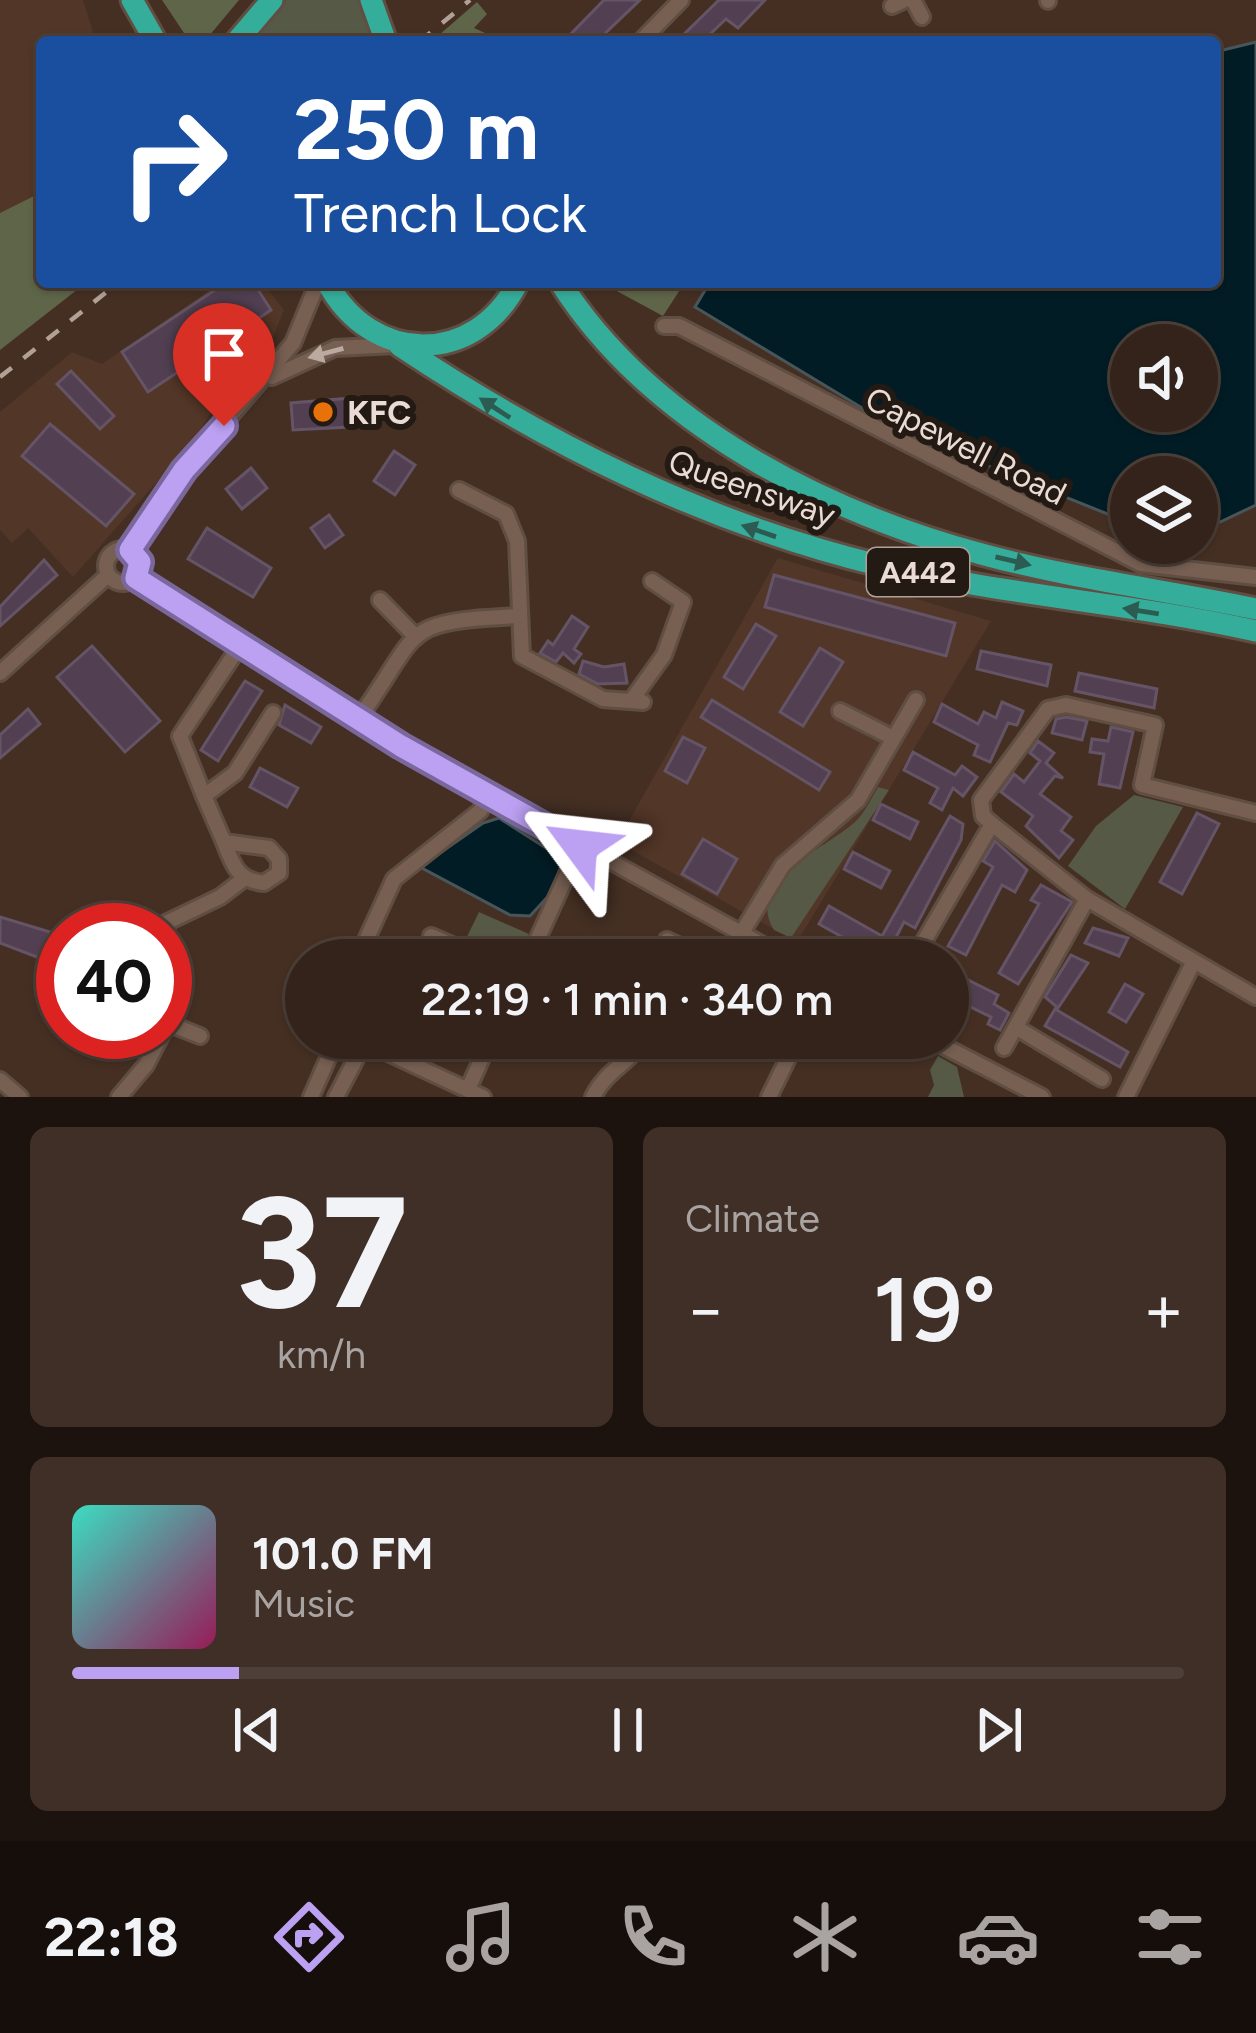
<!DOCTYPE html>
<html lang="en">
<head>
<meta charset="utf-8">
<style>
  :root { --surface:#34231a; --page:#3f2f27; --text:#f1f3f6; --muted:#a9a4a2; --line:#4e4039; --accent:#bca0f2 }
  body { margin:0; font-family:Figtree,sans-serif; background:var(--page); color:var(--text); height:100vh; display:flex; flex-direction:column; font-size:45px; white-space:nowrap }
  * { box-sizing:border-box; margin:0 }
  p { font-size:39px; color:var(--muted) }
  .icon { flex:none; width:66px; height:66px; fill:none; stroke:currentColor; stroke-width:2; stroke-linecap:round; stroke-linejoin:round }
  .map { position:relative; height:1097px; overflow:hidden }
  .side { display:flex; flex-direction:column; gap:30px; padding:30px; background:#1d130e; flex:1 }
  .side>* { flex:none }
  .guide { position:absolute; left:36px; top:36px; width:1185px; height:252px; border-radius:12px; box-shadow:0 3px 9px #0004,0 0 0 3px var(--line); background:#1a4fa0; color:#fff; overflow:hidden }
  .tools { position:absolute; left:1110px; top:324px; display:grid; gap:24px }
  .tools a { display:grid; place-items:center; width:108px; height:108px; border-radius:50%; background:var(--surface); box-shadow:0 3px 9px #0004,0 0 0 3px var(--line); font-size:60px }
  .speed { position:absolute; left:36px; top:903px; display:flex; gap:24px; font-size:60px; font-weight:700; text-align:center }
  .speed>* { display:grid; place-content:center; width:156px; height:156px; border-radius:50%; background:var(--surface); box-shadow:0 3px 9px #0004,0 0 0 3px var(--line); line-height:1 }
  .speed .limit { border:18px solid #d22; background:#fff; color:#111 }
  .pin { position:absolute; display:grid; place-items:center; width:102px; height:102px; color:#fff; margin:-123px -51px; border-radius:50% 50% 50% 0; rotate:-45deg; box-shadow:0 0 12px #0007 }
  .pin .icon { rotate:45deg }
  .me { position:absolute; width:132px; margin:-66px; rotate:300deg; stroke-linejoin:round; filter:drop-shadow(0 0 9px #0008) }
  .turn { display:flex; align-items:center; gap:42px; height:252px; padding:0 60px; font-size:54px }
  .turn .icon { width:156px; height:156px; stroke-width:2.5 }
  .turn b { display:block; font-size:84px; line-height:102px }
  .big { font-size:90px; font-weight:600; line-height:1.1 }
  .side .widget { flex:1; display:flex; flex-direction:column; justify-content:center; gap:18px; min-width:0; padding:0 42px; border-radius:18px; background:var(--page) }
  .side .dial { align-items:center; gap:0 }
  .dial b { font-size:156px; line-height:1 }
  .song { display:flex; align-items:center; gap:36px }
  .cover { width:144px; height:144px; border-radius:18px; background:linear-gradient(135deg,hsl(170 70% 55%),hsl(330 70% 35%)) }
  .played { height:12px; border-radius:6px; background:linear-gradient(90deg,var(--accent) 15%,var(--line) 15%) }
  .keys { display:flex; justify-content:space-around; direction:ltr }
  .heat { display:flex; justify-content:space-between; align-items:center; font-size:66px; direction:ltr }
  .side .tiles { flex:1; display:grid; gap:30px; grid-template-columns:1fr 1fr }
  .widget:last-child { grid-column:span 2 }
  .trip { position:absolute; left:285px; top:939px; width:684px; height:120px; border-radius:60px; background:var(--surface); box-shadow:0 3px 9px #0004,0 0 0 3px var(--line); font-weight:600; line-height:120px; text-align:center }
  .menu { display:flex; height:192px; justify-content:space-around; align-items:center; background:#150e0a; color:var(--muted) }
  .menu .icon { width:84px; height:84px }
  .menu .selected { color:var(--accent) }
  .menu b { font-size:54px; color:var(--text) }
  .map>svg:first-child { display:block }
  .built { fill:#523627 }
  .green { fill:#555946 }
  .forest { fill:#5e6548 }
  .water { fill:#021c25; stroke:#48565a; stroke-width:3; fill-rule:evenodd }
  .building { fill:#524052; stroke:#655366; stroke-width:3 }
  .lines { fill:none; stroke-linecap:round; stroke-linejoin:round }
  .minor-casing { stroke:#604e43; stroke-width:20 }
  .highway-casing { stroke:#604e43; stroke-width:27 }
  .minor { stroke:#775f52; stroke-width:14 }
  .highway { stroke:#35ad9b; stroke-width:21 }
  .rail { stroke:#b1a096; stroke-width:4.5; stroke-dasharray:15 15; stroke-linecap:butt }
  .oneway { fill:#bcaaa0 }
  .oneway2 { fill:#2c5c51 }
  .route-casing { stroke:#7a689d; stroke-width:30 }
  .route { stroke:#bca0f2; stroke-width:21 }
  .food-dot { fill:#e8710a; stroke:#241a14; stroke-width:4.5 }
  .labels { text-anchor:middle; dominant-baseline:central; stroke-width:12; stroke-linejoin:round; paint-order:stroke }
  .shield { fill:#241a14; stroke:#afa29a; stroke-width:3 }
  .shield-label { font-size:30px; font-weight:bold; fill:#eadcd4 }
  .poi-label { font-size:33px; font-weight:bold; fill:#eadcd4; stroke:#241a14; text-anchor:start }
  .street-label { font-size:33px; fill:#eadcd4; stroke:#241a14 }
</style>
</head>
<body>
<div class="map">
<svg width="1256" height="1097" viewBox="0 0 1256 1097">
  <rect width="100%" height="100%" fill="#452f23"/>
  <g class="built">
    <polygon points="0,0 83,0 96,42 42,42 42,192 0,213"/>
    <polygon points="221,282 262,282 284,310 267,352 220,398 193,441 73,577 28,528 12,543 0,530 0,412 72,352 102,364"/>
    <polygon points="778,558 991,621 797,942 617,842"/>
  </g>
  <g class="green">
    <polygon points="286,0 359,0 375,42 250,42"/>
    <path d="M878,787L889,790L791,938L774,930C742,880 835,844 858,819C866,810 872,797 878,787Z"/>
    <polygon points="1134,795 1183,807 1125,909 1068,866 1096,826"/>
    <polygon points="479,912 529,934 515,960 492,960 462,947"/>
    <polygon points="938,1056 957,1067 964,1097 928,1097 934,1085 930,1070"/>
  </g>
  <g class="forest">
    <polygon points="162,0 239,0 204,42 188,39"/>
    <polygon points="477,2 487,14 474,28 505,42 431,42"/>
    <polygon points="42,192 42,282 87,282 0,350 0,213"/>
    <polygon points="600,282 685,282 663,316"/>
  </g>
  <g class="water">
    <path d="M1256,42V505L1197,533V477H1131V519L1110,515L897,429L695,307L710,282H1215V52ZM1131,345H1197V411H1131Z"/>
    <polygon points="499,818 563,859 553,891 530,916 510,915 420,867 483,823"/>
  </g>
  <g class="building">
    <polygon points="604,0 640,0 596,42 563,42"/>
    <polygon points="719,0 765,0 738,28 726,19 704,40 699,35 691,42 676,42"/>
    <polygon points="227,282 253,282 271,310 148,392 122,352"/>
    <polygon points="71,371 114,416 100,429 57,384"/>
    <polygon points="353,398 350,427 293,430 291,403"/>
    <polygon points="50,424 134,494 106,526 22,456"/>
    <polygon points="394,451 415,465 395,495 374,481"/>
    <polygon points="251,468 267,488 242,509 226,489"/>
    <polygon points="329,515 343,535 325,548 311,528"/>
    <polygon points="207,528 271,568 253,597 188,559"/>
    <polygon points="44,560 57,575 0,626 0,607"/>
    <polygon points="774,575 955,623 946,656 765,607"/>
    <polygon points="572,616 588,627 574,649 581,654 574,663 563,653 556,662 540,653 548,641 553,645"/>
    <polygon points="756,624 776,636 743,689 724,677"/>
    <polygon points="92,646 160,721 125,752 57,677"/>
    <polygon points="820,648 843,662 803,726 780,712"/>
    <polygon points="981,651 1051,665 1047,686 977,669"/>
    <polygon points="583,661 604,667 624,664 627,683 598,684 579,674"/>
    <polygon points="1079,673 1157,689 1154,708 1075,691"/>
    <polygon points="245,681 262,691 218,761 201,750"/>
    <polygon points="712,700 830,772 819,790 701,717"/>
    <polygon points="1002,702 1023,711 1017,725 1008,723 990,762 974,755 978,745 934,722 942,704 978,724 984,712 996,718"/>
    <polygon points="285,705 321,727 311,743 279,725"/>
    <polygon points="28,709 40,724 0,758 0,735"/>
    <polygon points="1066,717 1087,721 1082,740 1052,733 1056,719"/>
    <polygon points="1111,727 1133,732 1120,788 1099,784 1104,754 1090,752 1092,739 1108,741"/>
    <polygon points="683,737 705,748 687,783 665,771"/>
    <polygon points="1038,741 1054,753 1046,763 1063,778 1055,776 1040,794 1071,817 1061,831 1073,840 1059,858 1026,826 1033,816 1001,792 1014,774 1024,782 1040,761 1030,753"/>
    <polygon points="913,752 955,775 962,766 977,777 963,796 953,788 942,810 930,803 938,788 904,770"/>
    <polygon points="260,768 298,788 287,807 250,787"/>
    <polygon points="881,804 918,822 910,839 873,820"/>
    <polygon points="1197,813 1219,824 1182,894 1160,882"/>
    <polygon points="950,816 963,824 961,840 915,928 904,922 892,945 905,952 902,960 883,960 819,924 829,906 882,936"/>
    <polygon points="703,839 737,859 717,894 682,874"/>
    <polygon points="995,841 1027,870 1015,892 1002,885 966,955 948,946 993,867 983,861"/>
    <polygon points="853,852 890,871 881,888 844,869"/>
    <polygon points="1041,885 1072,902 1018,984 999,973 1039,904 1031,900"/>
    <polygon points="0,917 50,932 42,959 0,943"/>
    <polygon points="1093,928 1128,938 1119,956 1085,943"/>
    <polygon points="1071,955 1088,963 1058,1008 1045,997"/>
    <polygon points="948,970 998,995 994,1004 1009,1013 1000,1030 988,1024 991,1017 948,996"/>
    <polygon points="1125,984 1143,994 1126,1022 1109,1012"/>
    <polygon points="1055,1009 1128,1052 1120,1067 1045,1026"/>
  </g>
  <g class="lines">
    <defs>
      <g id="minor">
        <polyline points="913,0 922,17"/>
        <polyline points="1048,0 1048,1"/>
        <polyline points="892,6 905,0"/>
        <polyline points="640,42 681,0"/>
        <polyline points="664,326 679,326 1141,564 1256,577"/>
        <polyline points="272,377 335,348 396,345"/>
        <polyline points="459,490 506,514 517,541 522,656 603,699 643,702"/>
        <circle cx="123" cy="566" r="17"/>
        <polyline points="130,550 190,463 293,343 318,282"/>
        <polyline points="137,578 401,746 790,960"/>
        <polyline points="380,600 414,635"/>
        <polyline points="241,644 180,736 204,796 235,773 273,713"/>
        <polyline points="0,673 108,575"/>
        <polyline points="631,701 664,655 683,602 652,581"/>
        <polyline points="840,711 893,738"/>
        <path d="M359,718C423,628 398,622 519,616"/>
        <path d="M204,796L224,842L269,848L279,859V873L264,883C237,880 233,865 224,842"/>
        <polyline points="1256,813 1142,785 1155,725 1066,705 1048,709 981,800 983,816 992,824 1087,899 1256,997"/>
        <polyline points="151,930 220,897 245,878"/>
        <polyline points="741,934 783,865 858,800 916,700"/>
        <polyline points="431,936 486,960"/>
        <polyline points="667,940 710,960"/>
        <polyline points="357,960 394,879 480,811 491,793"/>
        <polyline points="528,960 580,846"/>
        <polyline points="913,960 992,824"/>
        <polyline points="165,1022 200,1036"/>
        <polyline points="1017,1028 1102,1079"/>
        <polyline points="373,1038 386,1052 483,1097"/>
        <polyline points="928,1038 1042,1097"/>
        <polyline points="1004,1048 1087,899"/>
        <polyline points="0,1080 20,1097"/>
        <polyline points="469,1087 491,1038"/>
        <polyline points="119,1097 146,1065 163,1032"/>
        <polyline points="311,1097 337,1038"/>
        <polyline points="336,1097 367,1038"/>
        <path d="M593,1097C606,1070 631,1062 646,1038"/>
        <polyline points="769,1097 798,1038"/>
        <polyline points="1126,1097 1192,965"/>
      </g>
      <g id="highway">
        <polyline points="132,0 156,42"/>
        <polyline points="371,0 386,42"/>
        <polyline points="236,42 272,0"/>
        <path d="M327,282C371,365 475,367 518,282"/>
        <path d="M560,282C651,425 827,513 985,555C1074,579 1166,590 1256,609"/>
        <path d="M400,346C549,445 703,522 878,565C1003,595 1131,603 1256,631"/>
      </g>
    </defs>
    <use href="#minor" class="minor-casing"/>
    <use href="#highway" class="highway-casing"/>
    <use href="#minor" class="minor"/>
    <use href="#highway" class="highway"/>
    <g class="rail">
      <polyline points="419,42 470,0"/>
      <polyline points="0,377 119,282"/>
    </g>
  </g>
  <defs><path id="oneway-solid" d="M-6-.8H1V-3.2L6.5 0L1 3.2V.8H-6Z" transform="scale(3)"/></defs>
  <use class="oneway" href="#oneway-solid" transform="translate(326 353) rotate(165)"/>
  <g class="oneway2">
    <use href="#oneway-solid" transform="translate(495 408) rotate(-147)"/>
    <use href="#oneway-solid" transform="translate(759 531) rotate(-161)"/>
    <use href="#oneway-solid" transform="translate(1013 561) rotate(13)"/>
    <use href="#oneway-solid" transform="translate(1141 611) rotate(-171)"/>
  </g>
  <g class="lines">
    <defs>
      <polyline id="route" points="224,426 184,470 130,550 140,562 136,578 401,746 580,846"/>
    </defs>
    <use href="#route" class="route-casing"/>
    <use href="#route" class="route"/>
  </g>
  <circle class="food-dot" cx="323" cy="412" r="12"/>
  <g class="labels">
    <rect class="shield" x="867" y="548" width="102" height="48" rx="9"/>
    <g class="shield-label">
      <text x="918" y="572">A442</text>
    </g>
    <g class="poi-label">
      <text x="347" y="412">KFC</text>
    </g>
    <g class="street-label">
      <text transform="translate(966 446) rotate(27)">Capewell Road</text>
      <text transform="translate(752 488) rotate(19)">Queensway</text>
    </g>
  </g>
</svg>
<div class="tools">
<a><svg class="icon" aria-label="sound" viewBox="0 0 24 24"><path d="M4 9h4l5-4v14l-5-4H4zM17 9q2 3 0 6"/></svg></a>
<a><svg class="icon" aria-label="layers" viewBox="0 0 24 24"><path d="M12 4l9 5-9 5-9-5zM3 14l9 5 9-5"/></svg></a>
</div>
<div class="speed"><div class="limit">40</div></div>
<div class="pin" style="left:224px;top:426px;background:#d93025"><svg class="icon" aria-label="arrive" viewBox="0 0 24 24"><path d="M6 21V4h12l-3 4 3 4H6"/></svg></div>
<svg class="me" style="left:580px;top:846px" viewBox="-20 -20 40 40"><path d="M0-17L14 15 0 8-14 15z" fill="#bca0f2" stroke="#fff" stroke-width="4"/></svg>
<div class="trip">22:19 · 1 min · 340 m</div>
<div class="guide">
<div class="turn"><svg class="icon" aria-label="right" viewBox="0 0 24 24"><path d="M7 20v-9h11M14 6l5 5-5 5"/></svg><div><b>250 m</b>Trench Lock</div></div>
</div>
</div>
<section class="side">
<div class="tiles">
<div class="widget dial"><b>37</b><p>km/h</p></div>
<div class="widget"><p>Climate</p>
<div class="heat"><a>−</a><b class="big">19°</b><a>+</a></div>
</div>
<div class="widget">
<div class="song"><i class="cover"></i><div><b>101.0 FM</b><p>Music</p></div></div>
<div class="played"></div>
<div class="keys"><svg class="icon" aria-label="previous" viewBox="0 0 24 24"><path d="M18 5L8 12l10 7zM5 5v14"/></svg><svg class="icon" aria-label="pause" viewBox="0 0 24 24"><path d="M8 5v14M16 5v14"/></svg><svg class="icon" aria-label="next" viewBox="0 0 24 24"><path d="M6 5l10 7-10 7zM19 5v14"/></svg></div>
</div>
</div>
</section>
<nav class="menu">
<b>22:18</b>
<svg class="icon selected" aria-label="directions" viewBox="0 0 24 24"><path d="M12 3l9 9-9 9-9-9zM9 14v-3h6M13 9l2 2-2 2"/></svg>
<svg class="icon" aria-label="music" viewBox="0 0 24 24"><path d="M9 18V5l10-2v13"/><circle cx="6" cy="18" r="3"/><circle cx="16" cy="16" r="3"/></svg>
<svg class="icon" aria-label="phone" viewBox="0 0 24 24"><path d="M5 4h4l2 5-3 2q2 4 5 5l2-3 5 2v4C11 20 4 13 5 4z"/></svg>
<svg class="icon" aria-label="climate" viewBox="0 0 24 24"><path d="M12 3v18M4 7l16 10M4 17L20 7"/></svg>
<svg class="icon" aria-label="car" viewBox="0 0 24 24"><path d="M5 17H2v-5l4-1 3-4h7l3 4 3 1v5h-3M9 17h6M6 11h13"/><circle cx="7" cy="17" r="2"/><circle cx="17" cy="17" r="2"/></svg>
<svg class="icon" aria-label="filters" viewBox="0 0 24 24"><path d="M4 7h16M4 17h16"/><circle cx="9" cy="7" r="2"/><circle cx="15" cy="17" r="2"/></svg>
</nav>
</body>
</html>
